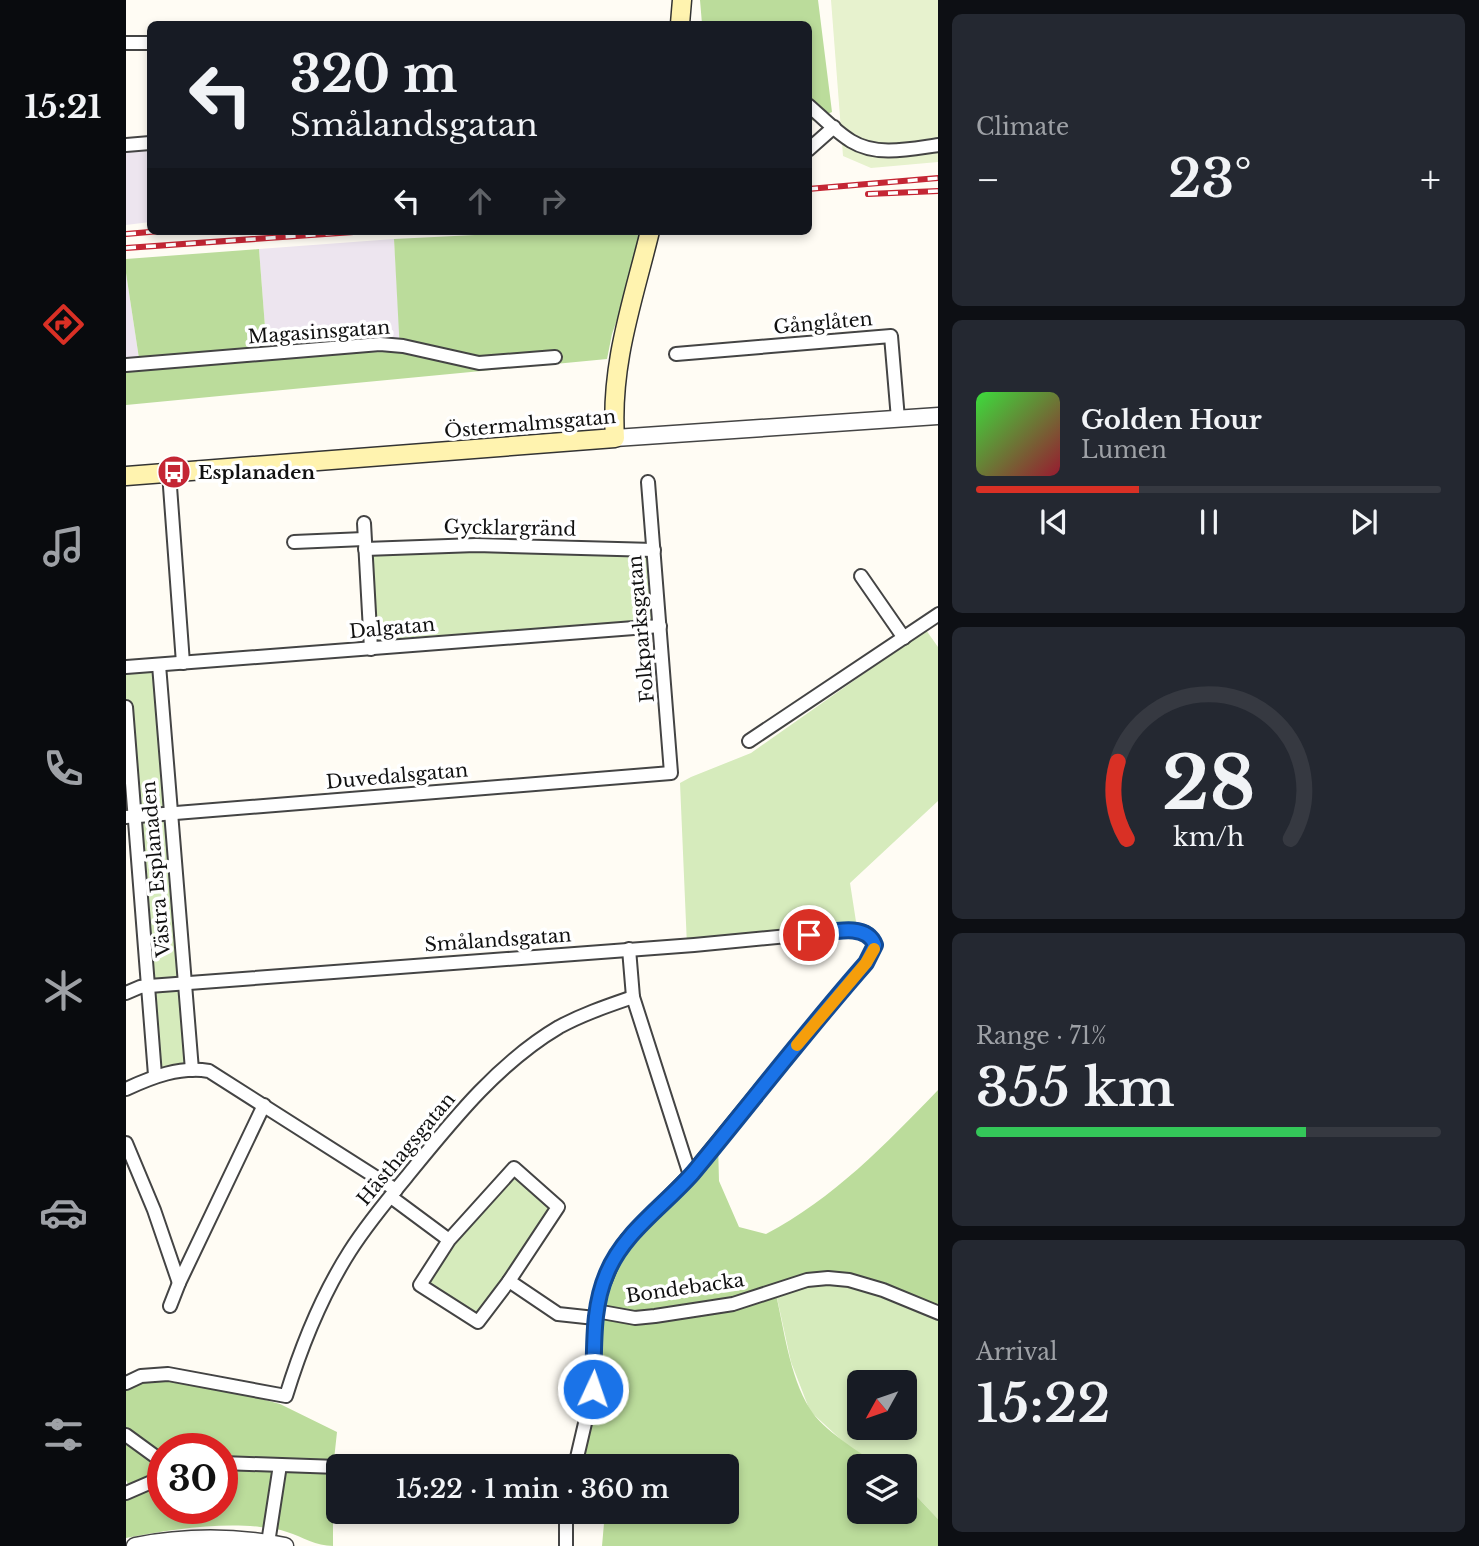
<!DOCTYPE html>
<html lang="en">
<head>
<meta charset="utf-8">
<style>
  :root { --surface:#171b24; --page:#242831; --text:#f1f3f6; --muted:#9ea1a6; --line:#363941; --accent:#d93025 }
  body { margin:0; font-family:"Libre Baskerville",serif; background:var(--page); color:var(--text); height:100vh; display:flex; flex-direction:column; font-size:26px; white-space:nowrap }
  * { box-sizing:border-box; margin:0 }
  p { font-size:23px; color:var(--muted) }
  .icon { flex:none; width:38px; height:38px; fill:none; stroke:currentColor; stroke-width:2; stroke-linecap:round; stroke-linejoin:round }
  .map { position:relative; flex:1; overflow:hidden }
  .side { display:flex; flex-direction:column; gap:14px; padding:14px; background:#0d0f14; width:541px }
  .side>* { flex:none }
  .hud { position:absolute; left:21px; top:21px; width:665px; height:214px; border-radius:10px; box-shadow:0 4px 10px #0003; background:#171b24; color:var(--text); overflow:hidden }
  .needle { width:46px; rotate:230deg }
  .fabs { position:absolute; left:721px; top:1370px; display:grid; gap:14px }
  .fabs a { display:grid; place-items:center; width:70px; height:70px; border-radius:10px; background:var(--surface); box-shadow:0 4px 10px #0003; font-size:35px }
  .speed { position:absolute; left:21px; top:1433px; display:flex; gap:14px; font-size:35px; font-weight:700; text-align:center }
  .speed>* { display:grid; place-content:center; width:91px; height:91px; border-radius:50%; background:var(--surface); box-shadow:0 4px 10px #0003; line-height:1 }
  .speed .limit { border:10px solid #d22; background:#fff; color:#111 }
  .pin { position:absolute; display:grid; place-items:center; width:60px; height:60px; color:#fff; margin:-30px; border:4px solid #fff; border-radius:50%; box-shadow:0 2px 7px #0007 }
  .me { position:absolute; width:77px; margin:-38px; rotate:3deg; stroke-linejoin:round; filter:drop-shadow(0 0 5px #0008) }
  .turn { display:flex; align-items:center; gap:24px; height:147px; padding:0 28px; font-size:32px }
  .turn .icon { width:91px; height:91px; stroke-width:2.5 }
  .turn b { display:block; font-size:49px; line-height:60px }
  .lanes { display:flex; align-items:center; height:66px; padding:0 28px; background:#0003; justify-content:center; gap:35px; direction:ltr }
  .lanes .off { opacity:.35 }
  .big { font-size:52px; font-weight:600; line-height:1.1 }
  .side .tile { flex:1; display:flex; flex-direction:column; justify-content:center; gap:10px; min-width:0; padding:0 24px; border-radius:10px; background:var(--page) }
  .side .dial { align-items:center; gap:0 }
  .dial svg { height:182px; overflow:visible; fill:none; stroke:var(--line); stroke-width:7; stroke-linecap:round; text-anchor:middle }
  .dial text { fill:var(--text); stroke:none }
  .song { display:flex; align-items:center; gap:21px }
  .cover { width:84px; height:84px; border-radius:10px; background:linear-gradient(135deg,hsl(120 70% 55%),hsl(350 70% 35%)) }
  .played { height:7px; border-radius:4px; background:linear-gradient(90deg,var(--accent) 35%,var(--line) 35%) }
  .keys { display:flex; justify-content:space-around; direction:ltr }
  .heat { display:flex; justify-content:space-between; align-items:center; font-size:38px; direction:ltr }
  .charge { height:10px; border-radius:5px; background:linear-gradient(90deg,#34c759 71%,var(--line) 0) }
  .trip { position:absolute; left:200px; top:1454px; width:413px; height:70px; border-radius:10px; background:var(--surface); box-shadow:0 4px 10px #0003; font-weight:600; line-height:70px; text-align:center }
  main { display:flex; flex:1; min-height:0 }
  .dock { display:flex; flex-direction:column; width:126px; justify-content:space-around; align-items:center; background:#090b0e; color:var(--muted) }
  .dock .icon { width:49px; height:49px }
  .dock .current { color:var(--accent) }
  .dock b { font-size:32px; color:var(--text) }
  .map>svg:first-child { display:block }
  .industrial { fill:#ede5ef }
  .green { fill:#d6ebbc; fill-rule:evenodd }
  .forest { fill:#bbdc9b; fill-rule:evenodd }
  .pitch { fill:#e7f2ce }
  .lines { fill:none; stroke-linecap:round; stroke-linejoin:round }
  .minor-casing { stroke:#444; stroke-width:16 }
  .tertiary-casing { stroke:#444; stroke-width:19 }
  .secondary-casing { stroke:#333; stroke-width:21 }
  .minor { stroke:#fff; stroke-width:12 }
  .tertiary { stroke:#fff; stroke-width:16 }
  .secondary { stroke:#fff3af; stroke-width:18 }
  .rail-casing { stroke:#c42634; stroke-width:6 }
  .rail { stroke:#fff; stroke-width:3.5; stroke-dasharray:10; stroke-linecap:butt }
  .route-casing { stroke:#114b97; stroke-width:18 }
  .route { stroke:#1a73e8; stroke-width:12 }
  .slow { stroke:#f59e0b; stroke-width:12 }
  .labels { text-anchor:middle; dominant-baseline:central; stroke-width:7; stroke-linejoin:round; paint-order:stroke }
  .street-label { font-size:19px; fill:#111; stroke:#fff }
  .poi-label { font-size:19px; font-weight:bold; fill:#111; stroke:#fff; text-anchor:start }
</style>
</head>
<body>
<main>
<nav class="dock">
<b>15:21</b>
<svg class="icon current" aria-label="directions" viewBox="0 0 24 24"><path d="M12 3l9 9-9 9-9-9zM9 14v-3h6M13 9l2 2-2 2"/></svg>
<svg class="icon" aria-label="music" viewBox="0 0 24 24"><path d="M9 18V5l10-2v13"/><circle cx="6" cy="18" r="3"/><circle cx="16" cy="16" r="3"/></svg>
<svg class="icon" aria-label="phone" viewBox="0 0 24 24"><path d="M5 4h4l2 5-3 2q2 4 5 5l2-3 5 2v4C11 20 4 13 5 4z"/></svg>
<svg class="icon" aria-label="climate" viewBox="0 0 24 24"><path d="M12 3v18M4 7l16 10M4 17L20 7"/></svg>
<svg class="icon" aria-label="car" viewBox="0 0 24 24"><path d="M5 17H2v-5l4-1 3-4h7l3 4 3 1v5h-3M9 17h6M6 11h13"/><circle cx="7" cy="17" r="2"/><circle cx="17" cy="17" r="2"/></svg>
<svg class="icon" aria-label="filters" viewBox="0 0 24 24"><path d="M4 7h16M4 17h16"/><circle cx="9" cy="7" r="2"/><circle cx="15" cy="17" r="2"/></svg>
</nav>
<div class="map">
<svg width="813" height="1546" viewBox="0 0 813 1546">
  <rect width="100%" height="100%" fill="#fffcf4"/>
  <g class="industrial">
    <polygon points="24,146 24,222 0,225 0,148"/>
    <polygon points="268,239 275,352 141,353 133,249"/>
    <polygon points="0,273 14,365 0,366"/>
  </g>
  <g class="green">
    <polygon points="235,548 522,548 534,630 240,651"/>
    <polygon points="800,630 812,647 812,801 724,883 731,928 561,946 554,783 565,777 625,753"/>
    <polygon points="30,667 63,1071 29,1076 0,760 0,669"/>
    <polygon points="387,1168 424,1210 350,1321 296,1286 319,1245"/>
    <path d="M691,1278L741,1282L812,1310V1519L779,1484V1466H755L723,1447L684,1411L665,1362L649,1289ZM733,1382H779V1428H733Z"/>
  </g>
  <g class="forest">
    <polygon points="574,0 692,0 706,112 683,122 682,24 576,24"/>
    <polygon points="430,231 514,231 504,283 486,334 481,359 0,405 0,366 14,365 0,273 0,259 133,249 141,353 274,352 268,239"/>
    <path d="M812,1090V1310L741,1282L691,1278L649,1290C658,1328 663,1375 684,1409C696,1429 735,1454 755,1466H733V1512H779V1484L812,1519V1546H476L479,1512H600V1466H444L463,1379L462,1320L469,1290L487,1253L592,1143L593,1181L613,1227L640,1234C707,1199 760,1144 812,1090Z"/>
    <path d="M49,1376L154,1404L211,1432L207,1469V1546C190,1546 177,1537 161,1532C153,1529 143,1528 134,1527C94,1522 40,1530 0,1538V1491L4,1489L0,1480V1385ZM37,1449H96V1508H37Z"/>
  </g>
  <polygon class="pitch" points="705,0 812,0 812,162 745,168 717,156"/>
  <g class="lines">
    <defs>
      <g id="minor">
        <polyline points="0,43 24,43"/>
        <path d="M682,105C696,117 710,132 725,141C751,157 784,149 813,145"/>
        <polyline points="0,145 24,143"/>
        <polyline points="682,150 708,127"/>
        <polyline points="550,354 765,336 772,419"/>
        <polyline points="0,365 254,344 277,346 353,363 429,357"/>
        <polyline points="43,473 57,663"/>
        <polyline points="238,523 245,649"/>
        <polyline points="168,542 238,539"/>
        <polyline points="239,549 350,545 528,550"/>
        <polyline points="735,576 778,638"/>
        <polyline points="33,665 66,1070"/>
        <polyline points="0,667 534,626"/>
        <polyline points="0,707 29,1075"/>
        <polyline points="623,741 813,614"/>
        <polyline points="0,817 545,773 522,482"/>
        <polyline points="503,949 507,997 564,1175"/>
        <path d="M0,993L14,987L23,986L568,945L724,930C737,931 744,932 749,945L740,963L707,1001L564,1175L501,1239L488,1259L475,1290L469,1318L467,1389L449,1466"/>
        <path d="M0,1089C26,1077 54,1066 83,1071L270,1190"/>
        <polyline points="0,1143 28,1210 53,1283"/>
        <polyline points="265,1197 323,1240 294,1285 352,1322 383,1281 432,1207 388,1168 323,1240"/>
        <polyline points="383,1281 432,1314 469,1318"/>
        <polyline points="44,1306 53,1283 138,1105"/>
        <polyline points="470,1311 509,1318 529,1316 607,1304 681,1280 702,1278 723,1280 757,1290 813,1313"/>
        <path d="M0,1383L15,1376L42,1374L160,1396C175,1347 196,1295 224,1251C241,1224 262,1199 282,1175C326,1121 372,1063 433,1027C457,1014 481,1006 507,997"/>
        <polyline points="0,1435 37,1462"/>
        <polyline points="96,1463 212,1467"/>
        <polyline points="0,1493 37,1477"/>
        <polyline points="142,1543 154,1465"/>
        <polyline points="440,1546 440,1512"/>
      </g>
      <g id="tertiary">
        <polyline points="489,438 813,416"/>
        <path d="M9,1546C60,1536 109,1536 159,1546"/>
      </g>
      <g id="secondary">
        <polyline points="554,24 556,0"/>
        <path d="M0,476L489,438C484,364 507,301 524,231"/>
      </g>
    </defs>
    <use href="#minor" class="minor-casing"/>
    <use href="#tertiary" class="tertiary-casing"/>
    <use href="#secondary" class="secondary-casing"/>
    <use href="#minor" class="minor"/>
    <use href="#tertiary" class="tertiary"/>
    <use href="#secondary" class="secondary"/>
    <defs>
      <g id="rail">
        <polyline points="682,189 813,178"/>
        <polyline points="742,194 813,191"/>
        <polyline points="0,234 35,231"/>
        <polyline points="0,248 242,231"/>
      </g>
    </defs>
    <use href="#rail" class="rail-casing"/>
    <use href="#rail" class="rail"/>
  </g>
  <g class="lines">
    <defs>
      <path id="route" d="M467,1389C469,1350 465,1310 481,1273C498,1232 538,1206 567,1173C625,1103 680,1031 740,963L749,945C740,921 703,933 683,935"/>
    </defs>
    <use href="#route" class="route-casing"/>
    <use href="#route" class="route"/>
    <polyline class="slow" points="671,1045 740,963 748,949"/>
  </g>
  <defs>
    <symbol id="bus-disc" viewBox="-11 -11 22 22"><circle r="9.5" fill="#c42634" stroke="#fff"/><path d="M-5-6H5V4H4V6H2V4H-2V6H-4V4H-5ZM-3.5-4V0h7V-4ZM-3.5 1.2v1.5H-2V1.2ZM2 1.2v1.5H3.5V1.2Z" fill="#fff"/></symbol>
  </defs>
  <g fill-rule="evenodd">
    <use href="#bus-disc" x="29" y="453" width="38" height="38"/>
  </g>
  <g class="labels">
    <g class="street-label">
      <text transform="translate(697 323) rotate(-5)">Gånglåten</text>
      <text transform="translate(193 332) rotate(-4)">Magasinsgatan</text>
      <text transform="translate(404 424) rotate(-5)">Östermalmsgatan</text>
      <text transform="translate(384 528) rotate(1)">Gycklargränd</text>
      <text transform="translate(266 628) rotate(-5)">Dalgatan</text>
      <text transform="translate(515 629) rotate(-95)">Folkparksgatan</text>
      <text transform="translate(271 776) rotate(-5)">Duvedalsgatan</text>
      <text transform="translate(30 869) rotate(-95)">Västra Esplanaden</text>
      <text transform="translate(372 940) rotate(-4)">Smålandsgatan</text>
      <text transform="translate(280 1149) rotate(-50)">Hästhagsgatan</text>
      <text transform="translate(559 1288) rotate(-8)">Bondebacka</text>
    </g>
    <g class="poi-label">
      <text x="72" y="472">Esplanaden</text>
    </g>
  </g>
</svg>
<div class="fabs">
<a><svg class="needle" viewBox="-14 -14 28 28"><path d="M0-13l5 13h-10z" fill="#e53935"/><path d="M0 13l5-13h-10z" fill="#9ea1a6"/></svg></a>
<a><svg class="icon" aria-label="layers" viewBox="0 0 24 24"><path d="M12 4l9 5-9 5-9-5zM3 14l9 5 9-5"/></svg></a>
</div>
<div class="speed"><div class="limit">30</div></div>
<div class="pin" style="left:683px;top:935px;background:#d93025"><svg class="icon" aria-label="arrive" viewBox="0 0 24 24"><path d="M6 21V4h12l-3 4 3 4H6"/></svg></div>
<svg class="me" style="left:467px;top:1389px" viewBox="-20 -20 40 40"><circle r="17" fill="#1a73e8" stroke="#fff" stroke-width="3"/><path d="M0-11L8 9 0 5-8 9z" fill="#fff"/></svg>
<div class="trip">15:22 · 1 min · 360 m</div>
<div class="hud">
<div class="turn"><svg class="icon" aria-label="left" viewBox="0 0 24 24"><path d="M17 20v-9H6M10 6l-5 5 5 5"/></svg><div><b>320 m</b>Smålandsgatan</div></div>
<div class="lanes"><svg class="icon" aria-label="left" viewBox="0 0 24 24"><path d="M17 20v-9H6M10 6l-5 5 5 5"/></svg><svg class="icon off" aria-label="ahead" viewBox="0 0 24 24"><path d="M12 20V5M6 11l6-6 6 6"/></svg><svg class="icon off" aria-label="right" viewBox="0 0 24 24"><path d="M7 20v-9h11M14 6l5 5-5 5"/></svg></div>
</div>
</div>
<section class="side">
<div class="tile"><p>Climate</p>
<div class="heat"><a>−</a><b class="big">23°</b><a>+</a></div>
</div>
<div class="tile">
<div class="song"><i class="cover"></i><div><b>Golden Hour</b><p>Lumen</p></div></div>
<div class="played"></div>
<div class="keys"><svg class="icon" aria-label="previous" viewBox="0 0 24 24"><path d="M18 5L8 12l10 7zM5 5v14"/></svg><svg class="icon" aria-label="pause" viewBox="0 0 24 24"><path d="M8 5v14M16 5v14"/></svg><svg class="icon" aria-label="next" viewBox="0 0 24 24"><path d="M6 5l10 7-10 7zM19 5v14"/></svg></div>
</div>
<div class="tile dial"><svg viewBox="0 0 100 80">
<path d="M14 69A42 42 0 1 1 86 69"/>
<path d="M14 69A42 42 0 0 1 10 35" stroke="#d93025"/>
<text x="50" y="56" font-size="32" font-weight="700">28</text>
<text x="50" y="72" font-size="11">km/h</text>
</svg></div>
<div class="tile"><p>Range · 71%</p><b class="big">355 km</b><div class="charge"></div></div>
<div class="tile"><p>Arrival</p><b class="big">15:22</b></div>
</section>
</main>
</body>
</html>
